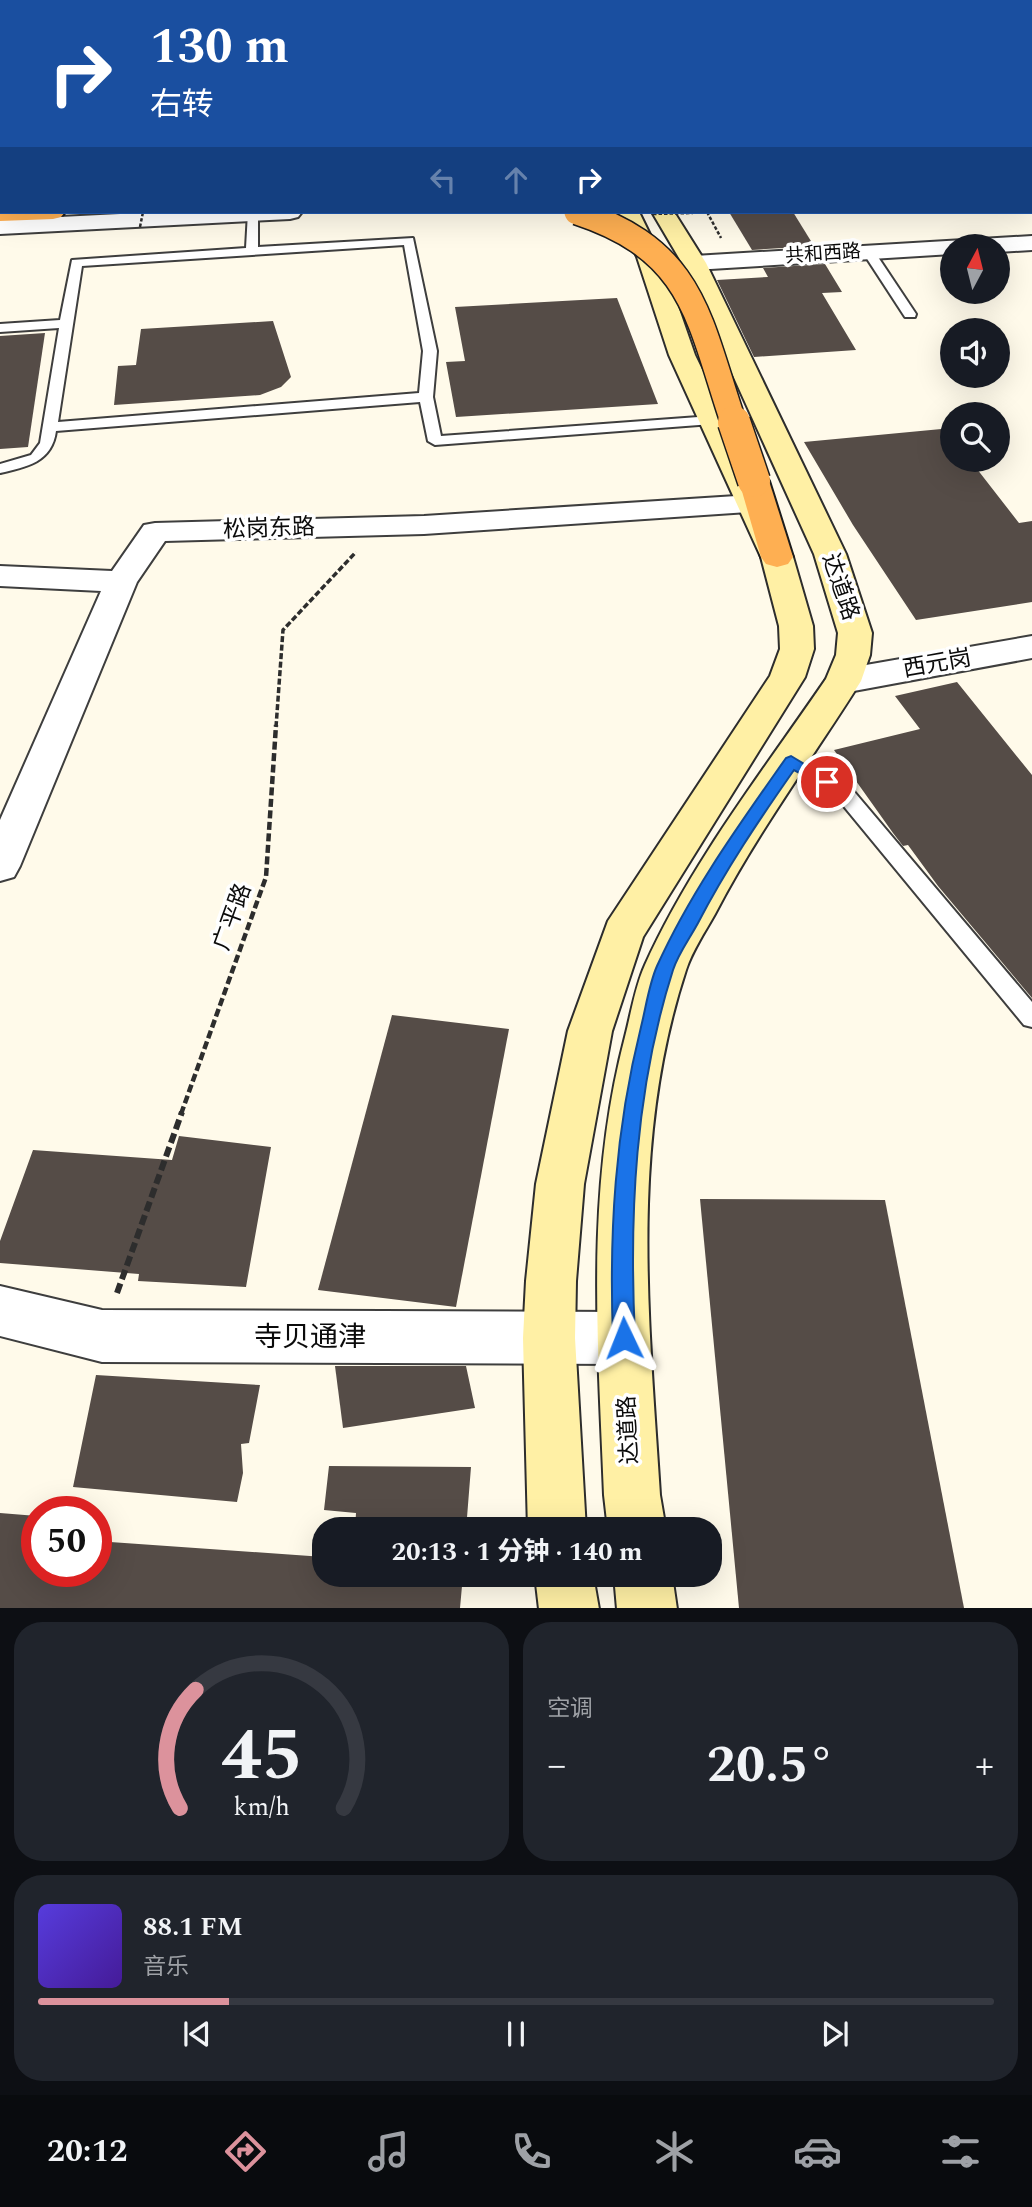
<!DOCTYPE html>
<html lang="zh">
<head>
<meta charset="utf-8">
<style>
  :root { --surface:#171b24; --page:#20242c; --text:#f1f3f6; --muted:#9ea1a6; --line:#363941; --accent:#dc929c }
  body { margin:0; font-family:Spectral,"Noto Sans SC",serif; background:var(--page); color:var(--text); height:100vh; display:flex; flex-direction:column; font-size:26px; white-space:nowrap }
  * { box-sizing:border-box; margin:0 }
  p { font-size:23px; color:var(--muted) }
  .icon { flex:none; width:38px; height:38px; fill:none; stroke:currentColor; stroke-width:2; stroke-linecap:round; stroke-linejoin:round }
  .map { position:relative; height:1608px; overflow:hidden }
  .panel { display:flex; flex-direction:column; gap:14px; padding:14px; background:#0d0f14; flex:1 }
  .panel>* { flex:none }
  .banner { position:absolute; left:0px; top:0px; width:1032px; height:214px; box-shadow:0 7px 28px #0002; background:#1a4fa0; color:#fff; overflow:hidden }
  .needle { width:46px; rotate:7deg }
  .fabs { position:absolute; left:940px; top:234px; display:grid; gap:14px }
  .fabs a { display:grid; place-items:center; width:70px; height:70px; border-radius:50%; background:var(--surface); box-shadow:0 7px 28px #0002; font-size:35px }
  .speed { position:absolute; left:21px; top:1496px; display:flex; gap:14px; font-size:35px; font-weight:700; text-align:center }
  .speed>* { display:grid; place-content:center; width:91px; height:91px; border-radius:50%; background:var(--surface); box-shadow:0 7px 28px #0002; line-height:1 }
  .speed .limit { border:10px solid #d22; background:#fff; color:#111 }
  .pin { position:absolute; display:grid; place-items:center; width:60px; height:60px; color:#fff; margin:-30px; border:4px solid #fff; border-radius:50%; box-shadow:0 2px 7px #0007 }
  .me { position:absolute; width:77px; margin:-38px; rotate:358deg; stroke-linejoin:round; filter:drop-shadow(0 0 5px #0008) }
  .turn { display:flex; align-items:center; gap:24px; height:147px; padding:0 35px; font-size:32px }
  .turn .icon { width:91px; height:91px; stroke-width:2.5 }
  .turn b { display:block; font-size:49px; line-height:60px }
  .lanes { display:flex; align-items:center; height:66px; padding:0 35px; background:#0003; justify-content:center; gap:35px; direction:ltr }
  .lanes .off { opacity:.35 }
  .big { font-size:52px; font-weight:700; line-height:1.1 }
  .panel .widget { flex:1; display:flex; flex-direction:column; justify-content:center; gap:10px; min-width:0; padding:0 24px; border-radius:28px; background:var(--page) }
  .panel .dial { align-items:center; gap:0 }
  .dial svg { height:182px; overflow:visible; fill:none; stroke:var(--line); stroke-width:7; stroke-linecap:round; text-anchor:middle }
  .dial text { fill:var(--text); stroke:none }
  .song { display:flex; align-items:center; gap:21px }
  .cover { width:84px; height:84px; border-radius:10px; background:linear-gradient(135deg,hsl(250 70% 55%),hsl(260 70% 35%)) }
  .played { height:7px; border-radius:4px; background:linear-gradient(90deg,var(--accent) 20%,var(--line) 20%) }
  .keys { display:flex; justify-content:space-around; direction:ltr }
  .heat { display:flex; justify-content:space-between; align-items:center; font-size:38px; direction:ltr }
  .panel .tiles { flex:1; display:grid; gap:14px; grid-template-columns:1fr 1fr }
  .widget:last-child { grid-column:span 2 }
  .trip { position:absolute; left:312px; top:1517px; width:410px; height:70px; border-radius:28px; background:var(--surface); box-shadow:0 7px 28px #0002; font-weight:700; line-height:70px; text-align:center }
  .menu { display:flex; height:112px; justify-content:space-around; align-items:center; background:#090b0e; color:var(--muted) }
  .menu .icon { width:49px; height:49px }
  .menu .current { color:var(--accent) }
  .menu b { font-size:32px; color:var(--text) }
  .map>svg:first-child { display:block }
  .building { fill:#554c47 }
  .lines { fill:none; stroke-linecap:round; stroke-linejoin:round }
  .service-casing { stroke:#3e3e3e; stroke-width:4 }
  .minor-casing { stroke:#3e3e3e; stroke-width:4 }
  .tertiary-casing { stroke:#3e3e3e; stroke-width:4 }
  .secondary-casing { stroke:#2d2d2d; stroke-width:4 }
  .primary-casing { stroke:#1c1c1c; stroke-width:4 }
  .trunk-casing { stroke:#1c1c1c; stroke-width:4 }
  .path-far3 { stroke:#2d2d2d; stroke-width:2.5; stroke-dasharray:3.5 2; stroke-linecap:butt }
  .path-far2 { stroke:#2d2d2d; stroke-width:3.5; stroke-dasharray:6 2.5; stroke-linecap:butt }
  .path-far1 { stroke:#2d2d2d; stroke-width:4.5; stroke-dasharray:8 3.5; stroke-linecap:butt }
  .path { stroke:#2d2d2d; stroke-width:6; stroke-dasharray:10 4.5; stroke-linecap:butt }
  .service { fill:#fff; fill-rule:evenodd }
  .minor { fill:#fff; fill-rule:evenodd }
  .tertiary { fill:#fff; fill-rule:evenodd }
  .secondary { fill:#fff0a5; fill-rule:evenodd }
  .primary { fill:#ffcd5a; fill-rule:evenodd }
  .trunk { fill:#feaf52; fill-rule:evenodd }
  .trunk-bridge-far1-casing { stroke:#1c1c1c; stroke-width:28; stroke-linecap:butt }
  .trunk-bridge-casing { stroke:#1c1c1c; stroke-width:35; stroke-linecap:butt }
  .path-bridge { stroke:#2d2d2d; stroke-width:2.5; stroke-dasharray:3.5 2; stroke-linecap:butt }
  .trunk-bridge-far1 { stroke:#feaf52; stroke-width:25 }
  .trunk-bridge { stroke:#feaf52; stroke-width:32 }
  .route { fill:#1a73e8; stroke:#114b97; stroke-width:2 }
  .labels { text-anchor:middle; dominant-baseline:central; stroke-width:7; stroke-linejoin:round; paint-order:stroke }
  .far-street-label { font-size:19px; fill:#0b0b0b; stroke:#fff }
  .street-label { font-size:23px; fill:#0b0b0b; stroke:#fff }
  .near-street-label { font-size:28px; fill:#0b0b0b; stroke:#fff }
</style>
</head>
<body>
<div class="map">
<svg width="1032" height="1609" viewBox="0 0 1032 1609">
  <rect width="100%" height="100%" fill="#fffaea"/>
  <g class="building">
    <polygon points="729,212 793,212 814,246 752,250"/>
    <polygon points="825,264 842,292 822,293 856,350 754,357 717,280 768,277 763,268"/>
    <polygon points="617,298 658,404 456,417 446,362 465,361 455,307"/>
    <polygon points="273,321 291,377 281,387 260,395 114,405 118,366 136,365 141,329"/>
    <polygon points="45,333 28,447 0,449 0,336"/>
    <polygon points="952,428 952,460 970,460 1019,523 1032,521 1032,602 916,620 853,525 804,442"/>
    <polygon points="957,682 1032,775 1032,998 938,886 908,845 903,846 893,833 834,750 920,729 895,696"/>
    <polygon points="392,1015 509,1029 456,1307 318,1290"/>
    <polygon points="179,1136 271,1147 246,1287 138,1281 139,1274 0,1263 0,1241 33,1150 172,1160"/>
    <polygon points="700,1199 885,1200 964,1608 739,1608"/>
    <polygon points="335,1366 466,1366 475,1408 343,1428"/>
    <polygon points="96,1375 260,1385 249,1443 241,1444 243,1473 237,1502 73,1487"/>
    <polygon points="329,1466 471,1467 466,1530 355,1530 356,1513 324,1510"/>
    <polygon points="0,1513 37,1516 37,1572 96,1572 96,1541 324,1557 324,1575 463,1575 460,1608 0,1608"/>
  </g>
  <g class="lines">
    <defs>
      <g id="service">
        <path d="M248,212L258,214V247L413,238L437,351L433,397L441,436L712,416L719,420L712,424L435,445L428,441L420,402L56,431C52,462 27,467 0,473V464L31,455L40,443L59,328L0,332V324L60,320L72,260L246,248ZM404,245L423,351L419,393L58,422L82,266Z"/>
        <polygon points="864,248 872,248 916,314 915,317 905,317 862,251"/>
        <polygon points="791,755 851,788 1032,1002 1032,1027 1024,1025 837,798 784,767 782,762 784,757"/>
      </g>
      <g id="minor">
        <rect x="151" y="0" width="18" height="2"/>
        <rect x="853" y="0" width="18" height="2"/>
        <polygon points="1032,236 1032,250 998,252 998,247 952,247 952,254 694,270 685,268 682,263 685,258 694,256"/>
        <polygon points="752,495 763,497 767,504 763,511 424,534 165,541 137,582 20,866 14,877 0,881 0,820 101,591 0,586 0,566 112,571 144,525 155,523 424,516"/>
        <polygon points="1032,636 1032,658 843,693 831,689 825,681 831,673 843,669"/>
        <polygon points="0,1286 102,1310 624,1312 643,1320 650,1338 643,1356 624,1364 102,1362 0,1336"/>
      </g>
      <polygon id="tertiary" points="160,212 302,212 298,217 290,219 0,234 0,220"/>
      <g id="secondary">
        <rect x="1031" y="132" width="1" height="12"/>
        <polygon points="617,212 639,212 661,257 695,355 793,557 813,626 814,649 805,677 643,937 612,1031 584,1184 576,1281 575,1338 586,1530 528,1530 523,1338 526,1281 536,1184 568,1031 608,921 770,676 780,649 779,626 761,557 669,355 637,257"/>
        <path d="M652,212H674L706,263L846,554L872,633L870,655L861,681C812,759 757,833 715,914C705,932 692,951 686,970C629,1143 649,1318 660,1495L666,1530H608L604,1495C598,1340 585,1189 625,1037C631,1014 635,987 645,965C691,863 763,771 826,679L836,655L838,633L814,554L682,263Z"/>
        <polygon points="535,1575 593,1575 599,1609 539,1609"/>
        <polygon points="614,1575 672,1575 677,1609 617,1609"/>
      </g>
      <g id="primary">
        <rect x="1031" y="125" width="1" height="12"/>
        <rect x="1031" y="154" width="1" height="12"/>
        <rect x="0" y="176" width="2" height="14"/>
      </g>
      <g id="trunk">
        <rect x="1031" y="146" width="1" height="12"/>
        <polygon points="0,207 2,212 65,212 61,217 53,219 0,221"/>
        <polygon points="754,472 765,475 769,481 793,557 788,564 777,567 766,564 761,557 739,481 743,475"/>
      </g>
    </defs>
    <use href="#service" class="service-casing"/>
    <use href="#minor" class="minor-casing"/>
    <use href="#tertiary" class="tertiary-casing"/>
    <use href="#secondary" class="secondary-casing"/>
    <use href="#primary" class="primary-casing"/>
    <use href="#trunk" class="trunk-casing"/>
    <polyline class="path-far3" points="707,212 721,238"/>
    <polyline class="path-far2" points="276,727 283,630 356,552"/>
    <polyline class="path-far1" points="181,1114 266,877 276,725"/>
    <polyline class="path" points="117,1293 182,1112"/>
    <use href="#service" class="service"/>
    <use href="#minor" class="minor"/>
    <use href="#tertiary" class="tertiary"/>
    <use href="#secondary" class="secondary"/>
    <use href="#primary" class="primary"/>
    <use href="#trunk" class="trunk"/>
    <defs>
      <path id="trunk-bridge-far1" d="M577,212C695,251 698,318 734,424"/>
      <polyline id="trunk-bridge" points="734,422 754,481"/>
    </defs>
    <use href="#trunk-bridge-far1" class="trunk-bridge-far1-casing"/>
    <use href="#trunk-bridge" class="trunk-bridge-casing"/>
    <g class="path-bridge">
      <polyline points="653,214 693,213"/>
      <polyline points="140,227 143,212"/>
    </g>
    <use href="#trunk-bridge-far1" class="trunk-bridge-far1"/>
    <use href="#trunk-bridge" class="trunk-bridge"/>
  </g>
  <path class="route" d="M791,756L834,782L827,788L794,770C759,820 726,869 698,923C690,938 678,954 673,970C635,1089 629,1215 635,1338L632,1346L624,1349L616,1346L613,1338C609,1232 615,1131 641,1027C646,1007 649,984 657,966C691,891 739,825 786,758Z"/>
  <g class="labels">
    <g class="far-street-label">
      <text transform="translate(823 254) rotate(-4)">共和西路</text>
    </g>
    <g class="street-label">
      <text transform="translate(269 529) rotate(-2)">松岗东路</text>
      <text transform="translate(840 587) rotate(71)">达道路</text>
      <text transform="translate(937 664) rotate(-10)">西元岗</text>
      <text transform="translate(233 917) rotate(-70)">广平路</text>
      <text transform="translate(629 1430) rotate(-93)">达道路</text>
    </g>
    <g class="near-street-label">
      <text x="310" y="1337">寺贝通津</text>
    </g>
  </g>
</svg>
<div class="fabs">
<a><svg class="needle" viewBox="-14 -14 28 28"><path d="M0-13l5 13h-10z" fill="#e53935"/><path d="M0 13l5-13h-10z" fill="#9ea1a6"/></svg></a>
<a><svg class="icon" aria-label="sound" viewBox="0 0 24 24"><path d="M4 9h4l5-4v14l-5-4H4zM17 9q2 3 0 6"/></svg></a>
<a><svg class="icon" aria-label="search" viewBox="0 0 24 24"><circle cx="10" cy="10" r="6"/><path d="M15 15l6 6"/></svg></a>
</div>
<div class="speed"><div class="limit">50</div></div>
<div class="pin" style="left:827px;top:782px;background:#d93025"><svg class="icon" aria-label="arrive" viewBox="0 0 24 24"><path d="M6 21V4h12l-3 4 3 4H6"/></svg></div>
<svg class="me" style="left:624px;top:1338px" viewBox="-20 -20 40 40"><path d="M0-17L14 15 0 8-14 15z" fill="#1a73e8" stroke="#fff" stroke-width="4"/></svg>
<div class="trip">20:13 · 1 分钟 · 140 m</div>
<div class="banner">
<div class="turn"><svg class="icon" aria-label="right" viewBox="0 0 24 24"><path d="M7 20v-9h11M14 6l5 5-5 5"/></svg><div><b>130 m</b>右转</div></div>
<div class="lanes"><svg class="icon off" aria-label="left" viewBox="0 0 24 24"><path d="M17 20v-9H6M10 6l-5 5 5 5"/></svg><svg class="icon off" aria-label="ahead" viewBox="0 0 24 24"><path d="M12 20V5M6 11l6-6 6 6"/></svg><svg class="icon" aria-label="right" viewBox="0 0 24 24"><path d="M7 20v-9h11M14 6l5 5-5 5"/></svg></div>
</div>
</div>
<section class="panel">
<div class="tiles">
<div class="widget dial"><svg viewBox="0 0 100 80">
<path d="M14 69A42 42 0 1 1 86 69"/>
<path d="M14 69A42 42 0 0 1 21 17" stroke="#dc929c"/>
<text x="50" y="56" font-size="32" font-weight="700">45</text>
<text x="50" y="72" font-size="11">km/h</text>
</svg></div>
<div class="widget"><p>空调</p>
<div class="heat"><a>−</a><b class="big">20.5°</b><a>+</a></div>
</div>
<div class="widget">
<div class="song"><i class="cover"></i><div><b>88.1 FM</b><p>音乐</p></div></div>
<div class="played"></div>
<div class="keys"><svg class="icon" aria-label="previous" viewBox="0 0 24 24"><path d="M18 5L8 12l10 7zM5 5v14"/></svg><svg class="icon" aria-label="pause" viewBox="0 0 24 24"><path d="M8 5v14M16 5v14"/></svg><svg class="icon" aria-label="next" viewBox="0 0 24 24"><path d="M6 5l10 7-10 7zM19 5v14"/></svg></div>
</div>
</div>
</section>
<nav class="menu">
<b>20:12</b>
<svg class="icon current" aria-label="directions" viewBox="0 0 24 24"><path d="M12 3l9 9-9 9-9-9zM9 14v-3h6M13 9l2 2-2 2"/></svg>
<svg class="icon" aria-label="music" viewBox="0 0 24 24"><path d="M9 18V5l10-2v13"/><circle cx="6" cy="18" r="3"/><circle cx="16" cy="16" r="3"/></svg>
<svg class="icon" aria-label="phone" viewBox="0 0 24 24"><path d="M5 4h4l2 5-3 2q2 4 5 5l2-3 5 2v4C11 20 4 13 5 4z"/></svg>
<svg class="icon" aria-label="climate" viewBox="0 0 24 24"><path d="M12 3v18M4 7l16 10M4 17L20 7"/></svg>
<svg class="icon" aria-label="car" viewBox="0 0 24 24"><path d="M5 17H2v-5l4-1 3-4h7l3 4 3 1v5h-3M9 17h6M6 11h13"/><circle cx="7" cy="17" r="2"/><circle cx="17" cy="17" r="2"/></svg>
<svg class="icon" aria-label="filters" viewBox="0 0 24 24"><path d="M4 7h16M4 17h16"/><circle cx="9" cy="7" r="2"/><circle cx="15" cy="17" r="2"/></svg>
</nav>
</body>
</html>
